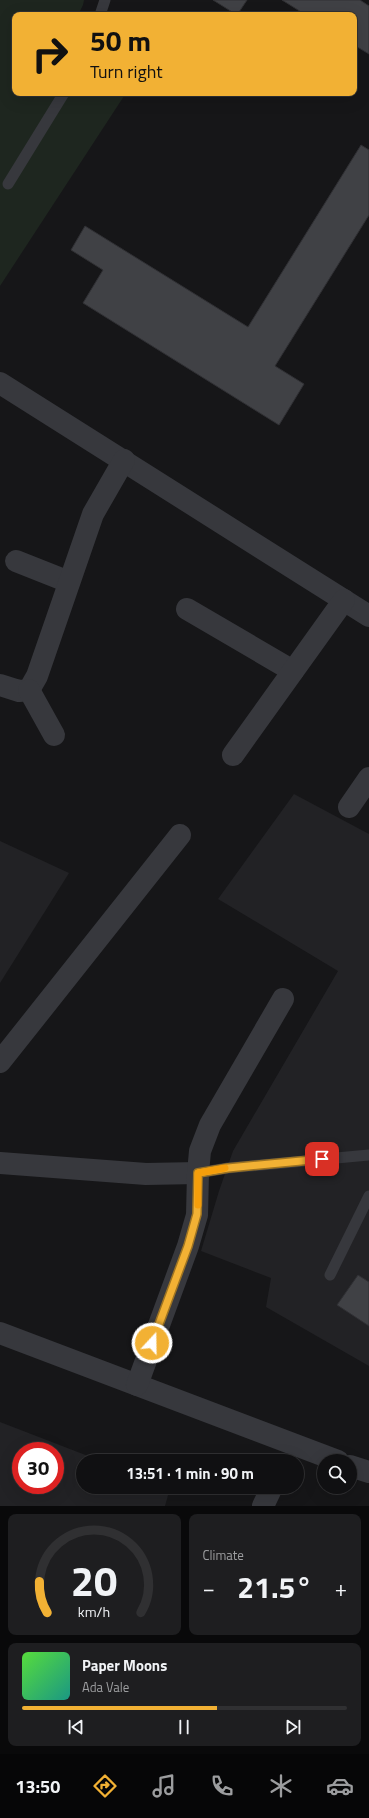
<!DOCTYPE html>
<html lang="en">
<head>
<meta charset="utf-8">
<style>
  :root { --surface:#101012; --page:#1e1e20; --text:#f1f3f6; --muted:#9c9d9f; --line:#303032; --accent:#f2b134 }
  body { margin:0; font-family:"Titillium Web",sans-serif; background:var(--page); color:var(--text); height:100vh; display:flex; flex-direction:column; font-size:15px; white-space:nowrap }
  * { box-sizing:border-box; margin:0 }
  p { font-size:13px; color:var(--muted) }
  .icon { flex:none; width:22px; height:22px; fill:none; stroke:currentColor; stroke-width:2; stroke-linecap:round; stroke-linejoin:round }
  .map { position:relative; height:1506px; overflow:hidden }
  .side { display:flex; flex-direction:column; gap:8px; padding:8px; background:#09090a; flex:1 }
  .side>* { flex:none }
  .hud { position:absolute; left:12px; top:12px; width:345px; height:84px; border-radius:8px; box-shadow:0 4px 16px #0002,0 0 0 1px var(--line); background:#f2b134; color:#111; overflow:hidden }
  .buttons { position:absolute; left:317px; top:1454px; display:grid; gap:8px }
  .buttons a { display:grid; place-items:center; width:40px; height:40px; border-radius:50%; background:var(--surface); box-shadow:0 4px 16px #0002,0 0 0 1px var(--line); font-size:20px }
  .speed { position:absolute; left:12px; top:1442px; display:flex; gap:8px; font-size:20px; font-weight:700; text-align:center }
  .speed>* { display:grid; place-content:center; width:52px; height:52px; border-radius:50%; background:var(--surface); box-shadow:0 4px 16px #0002,0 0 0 1px var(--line); line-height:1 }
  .speed .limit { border:6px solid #d22; background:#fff; color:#111 }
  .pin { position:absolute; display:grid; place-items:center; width:34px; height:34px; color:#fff; margin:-17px; border-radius:8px; box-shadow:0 2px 6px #0006 }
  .me { position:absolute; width:44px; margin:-22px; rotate:21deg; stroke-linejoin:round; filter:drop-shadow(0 0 3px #0008) }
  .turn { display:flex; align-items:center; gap:14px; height:84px; padding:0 12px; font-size:18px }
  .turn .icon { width:52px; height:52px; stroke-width:2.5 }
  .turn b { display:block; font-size:28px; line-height:34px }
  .big { font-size:30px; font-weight:700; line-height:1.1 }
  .side .card { flex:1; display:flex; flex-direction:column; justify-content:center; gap:6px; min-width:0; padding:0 14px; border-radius:8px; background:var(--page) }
  .side .dial { align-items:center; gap:0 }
  .dial svg { height:104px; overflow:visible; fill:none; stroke:var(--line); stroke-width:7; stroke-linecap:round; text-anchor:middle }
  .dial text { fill:var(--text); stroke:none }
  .song { display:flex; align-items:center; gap:12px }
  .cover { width:48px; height:48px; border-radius:6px; background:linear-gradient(135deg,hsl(110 70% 55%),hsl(170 70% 35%)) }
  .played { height:4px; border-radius:2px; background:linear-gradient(90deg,var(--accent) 60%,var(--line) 60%) }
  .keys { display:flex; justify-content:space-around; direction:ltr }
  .heat { display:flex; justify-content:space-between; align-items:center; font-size:22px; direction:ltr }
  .side .tiles { flex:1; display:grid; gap:8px; grid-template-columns:1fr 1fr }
  .card:last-child { grid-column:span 2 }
  .trip { position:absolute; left:76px; top:1454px; width:228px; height:40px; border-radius:20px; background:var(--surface); box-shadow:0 4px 16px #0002,0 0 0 1px var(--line); font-weight:700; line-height:40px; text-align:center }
  .tab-bar { display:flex; height:64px; justify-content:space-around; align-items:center; background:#060607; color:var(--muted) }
  .tab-bar .icon { width:28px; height:28px }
  .tab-bar .on { color:var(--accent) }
  .tab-bar b { font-size:18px; color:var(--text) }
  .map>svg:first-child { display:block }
  .built { fill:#222225; fill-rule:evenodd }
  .green { fill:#1e261f }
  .building { fill:#404145; stroke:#303034 }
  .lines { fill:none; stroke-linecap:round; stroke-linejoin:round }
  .service { stroke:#37383d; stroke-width:11 }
  .minor { stroke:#37383d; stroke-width:22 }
  .route-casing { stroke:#9d7322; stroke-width:10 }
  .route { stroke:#f2b134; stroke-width:7 }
  .slow { stroke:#f59e0b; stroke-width:7 }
</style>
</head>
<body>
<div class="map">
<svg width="369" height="1506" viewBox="0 0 369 1506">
  <rect width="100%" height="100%" fill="#161618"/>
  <g class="built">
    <polygon points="294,794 369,834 369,1366 266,1307 271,1278 201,1251 219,1191 233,1151 338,971 218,899"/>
    <polygon points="0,841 69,873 0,983"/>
    <path d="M0,1422L101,1461H83V1487H167L170,1488L165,1506H0ZM21,1451H55V1485H21Z"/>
  </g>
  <polygon class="green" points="0,0 84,0 83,5 78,15 15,15 15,93 126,93 0,286"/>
  <g class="building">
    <polygon points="213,0 247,0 237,15"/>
    <polygon points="282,0 360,0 369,6 369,54 354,45 354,15 306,15"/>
    <polygon points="361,145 369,150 369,215 275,366 304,384 279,425 83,303 103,270 71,250 85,226 248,327"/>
    <polygon points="358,1275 369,1282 369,1326 337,1305"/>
  </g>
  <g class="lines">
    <g class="service">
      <polyline points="100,15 105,0"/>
      <polyline points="8,184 64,93"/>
      <polyline points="198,1173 228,1168 369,1155"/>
      <polyline points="330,1275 369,1196"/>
    </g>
    <g class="minor">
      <polyline points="0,383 369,616"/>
      <polyline points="16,561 69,582"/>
      <polyline points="187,609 293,671"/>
      <polyline points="0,685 19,691 29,690 37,676 93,514 124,460"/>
      <polyline points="29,690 54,735"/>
      <polyline points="233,755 344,600"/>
      <polyline points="349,807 369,778"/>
      <polyline points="0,1062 180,835"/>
      <polyline points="0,1163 146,1174 198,1173"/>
      <polyline points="0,1333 338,1461"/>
      <polyline points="137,1385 188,1246 197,1215 198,1173 200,1151 210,1125 283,999"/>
      <polyline points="350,1466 369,1472"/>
      <polyline points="263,1506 272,1487"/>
    </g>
  </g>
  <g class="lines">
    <defs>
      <polyline id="route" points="152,1343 188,1246 197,1214 198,1173 228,1168 322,1159"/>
    </defs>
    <use href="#route" class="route-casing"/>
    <use href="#route" class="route"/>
    <polyline class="slow" points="198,1205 198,1173 225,1168"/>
  </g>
</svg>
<div class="buttons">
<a><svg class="icon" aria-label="search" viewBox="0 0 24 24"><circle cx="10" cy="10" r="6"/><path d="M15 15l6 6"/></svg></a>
</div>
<div class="speed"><div class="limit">30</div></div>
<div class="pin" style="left:322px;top:1159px;background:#d93025"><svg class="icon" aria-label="arrive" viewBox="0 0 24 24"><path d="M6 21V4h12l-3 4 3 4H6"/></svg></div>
<svg class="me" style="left:152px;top:1343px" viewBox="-20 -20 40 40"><circle r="17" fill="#f2b134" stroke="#fff" stroke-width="3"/><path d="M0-11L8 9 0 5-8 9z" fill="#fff"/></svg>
<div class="trip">13:51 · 1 min · 90 m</div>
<div class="hud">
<div class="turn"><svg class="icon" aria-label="right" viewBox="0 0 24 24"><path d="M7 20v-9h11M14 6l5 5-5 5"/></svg><div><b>50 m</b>Turn right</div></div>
</div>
</div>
<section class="side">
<div class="tiles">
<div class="card dial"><svg viewBox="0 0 100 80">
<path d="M14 69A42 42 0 1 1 86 69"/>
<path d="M14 69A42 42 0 0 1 8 45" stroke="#f2b134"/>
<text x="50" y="56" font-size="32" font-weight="700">20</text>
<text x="50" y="72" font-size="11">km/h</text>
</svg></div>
<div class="card"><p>Climate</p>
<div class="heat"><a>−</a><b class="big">21.5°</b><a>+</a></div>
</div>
<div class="card">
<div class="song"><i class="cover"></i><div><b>Paper Moons</b><p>Ada Vale</p></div></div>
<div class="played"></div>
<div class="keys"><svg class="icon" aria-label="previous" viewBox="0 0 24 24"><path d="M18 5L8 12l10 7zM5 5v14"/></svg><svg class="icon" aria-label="pause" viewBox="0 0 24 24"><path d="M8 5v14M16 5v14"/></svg><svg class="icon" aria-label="next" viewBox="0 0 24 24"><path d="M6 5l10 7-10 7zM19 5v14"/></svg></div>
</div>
</div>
</section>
<nav class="tab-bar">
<b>13:50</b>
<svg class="icon on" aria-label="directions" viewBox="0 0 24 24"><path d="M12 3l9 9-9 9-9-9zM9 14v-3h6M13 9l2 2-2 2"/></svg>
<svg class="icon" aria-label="music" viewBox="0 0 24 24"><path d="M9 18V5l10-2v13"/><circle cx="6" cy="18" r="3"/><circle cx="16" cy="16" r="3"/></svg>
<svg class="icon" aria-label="phone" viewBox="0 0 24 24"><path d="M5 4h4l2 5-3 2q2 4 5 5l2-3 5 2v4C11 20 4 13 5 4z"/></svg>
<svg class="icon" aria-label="climate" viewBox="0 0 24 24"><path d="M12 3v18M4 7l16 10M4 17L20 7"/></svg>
<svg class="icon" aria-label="car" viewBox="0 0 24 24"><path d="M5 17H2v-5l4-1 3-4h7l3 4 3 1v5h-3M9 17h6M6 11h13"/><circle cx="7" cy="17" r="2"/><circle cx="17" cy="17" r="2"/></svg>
</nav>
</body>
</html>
